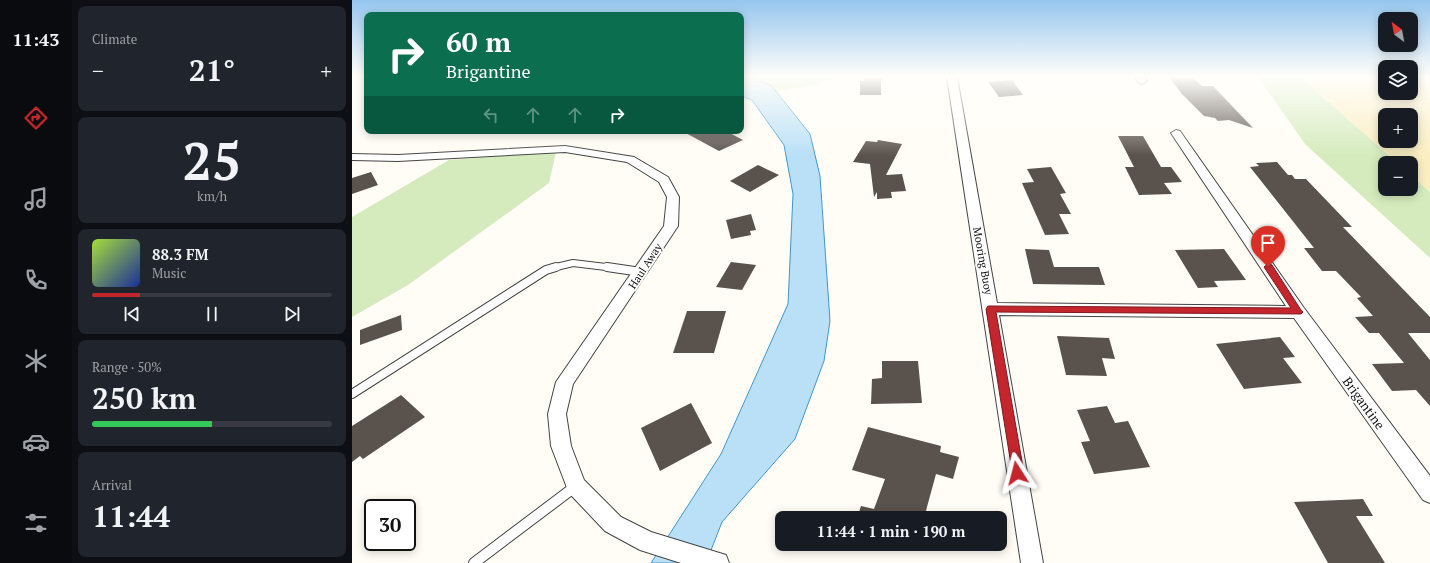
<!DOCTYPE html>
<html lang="en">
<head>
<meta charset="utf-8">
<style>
  :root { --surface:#171b24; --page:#20242c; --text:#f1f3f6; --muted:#9ea1a6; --line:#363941; --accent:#c4262e }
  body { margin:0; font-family:"PT Serif",serif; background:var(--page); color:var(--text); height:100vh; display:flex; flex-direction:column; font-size:15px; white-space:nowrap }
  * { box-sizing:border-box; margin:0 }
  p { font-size:13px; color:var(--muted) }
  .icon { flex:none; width:22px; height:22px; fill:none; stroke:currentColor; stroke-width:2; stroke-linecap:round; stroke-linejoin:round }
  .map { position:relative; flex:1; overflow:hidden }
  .side { display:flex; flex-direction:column; gap:6px; padding:6px; background:#0d0f14; width:280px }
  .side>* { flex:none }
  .top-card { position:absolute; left:12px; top:12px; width:380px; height:122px; border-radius:8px; box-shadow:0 2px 10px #0003; background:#0b6e4f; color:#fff; overflow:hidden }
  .needle { width:26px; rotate:328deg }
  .tools { position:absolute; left:1026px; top:12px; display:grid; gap:8px }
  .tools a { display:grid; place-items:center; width:40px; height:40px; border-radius:8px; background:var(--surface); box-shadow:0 2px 10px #0003; font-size:20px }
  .speed { position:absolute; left:12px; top:499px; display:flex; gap:8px; font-size:20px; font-weight:700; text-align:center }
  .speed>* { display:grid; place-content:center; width:52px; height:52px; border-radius:50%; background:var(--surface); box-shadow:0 2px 10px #0003; line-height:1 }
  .speed .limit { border:2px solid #111; border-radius:6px; background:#fff; color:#111 }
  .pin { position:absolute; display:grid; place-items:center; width:34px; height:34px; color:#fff; margin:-41px -17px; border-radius:50% 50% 50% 0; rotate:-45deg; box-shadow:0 0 4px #0007 }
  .pin .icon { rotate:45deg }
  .me { position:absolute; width:44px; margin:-22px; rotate:351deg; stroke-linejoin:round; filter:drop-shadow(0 0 3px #0008) }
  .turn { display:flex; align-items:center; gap:14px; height:84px; padding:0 16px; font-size:18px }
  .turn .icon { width:52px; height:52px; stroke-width:2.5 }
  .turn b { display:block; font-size:28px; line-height:34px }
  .lanes { display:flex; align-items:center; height:38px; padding:0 16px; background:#0003; justify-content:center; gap:20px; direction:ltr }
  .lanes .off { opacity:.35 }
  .big { font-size:30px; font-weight:600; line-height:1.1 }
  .side .card { flex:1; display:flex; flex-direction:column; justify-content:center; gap:6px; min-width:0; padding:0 14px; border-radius:8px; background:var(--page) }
  .side .dial { align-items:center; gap:0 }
  .dial b { font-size:52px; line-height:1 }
  .song { display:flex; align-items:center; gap:12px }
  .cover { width:48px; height:48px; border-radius:6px; background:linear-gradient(135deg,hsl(80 70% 55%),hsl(230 70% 35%)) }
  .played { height:4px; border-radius:2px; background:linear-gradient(90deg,var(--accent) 20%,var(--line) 20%) }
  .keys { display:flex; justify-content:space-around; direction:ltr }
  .heat { display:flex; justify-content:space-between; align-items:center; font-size:22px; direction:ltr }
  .charge { height:6px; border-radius:3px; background:linear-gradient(90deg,#34c759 50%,var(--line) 0) }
  .trip { position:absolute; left:423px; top:511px; width:232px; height:40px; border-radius:8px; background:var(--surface); box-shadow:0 2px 10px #0003; font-weight:600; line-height:40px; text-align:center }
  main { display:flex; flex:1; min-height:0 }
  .tabs { display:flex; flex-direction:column; width:72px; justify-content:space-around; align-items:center; background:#090b0e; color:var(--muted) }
  .tabs .icon { width:28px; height:28px }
  .tabs .on { color:var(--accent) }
  .tabs b { font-size:18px; color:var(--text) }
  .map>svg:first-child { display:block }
  .green { fill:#d5ebbd }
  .sand { fill:#fbeec1; fill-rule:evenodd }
  .water { fill:#b9e0f7; stroke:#3f96cf }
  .building { fill:#5a524d }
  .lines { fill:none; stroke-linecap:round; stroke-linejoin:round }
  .lane-far2-casing { stroke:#444; stroke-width:8 }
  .lane-far1-casing { stroke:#444; stroke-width:10 }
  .lane-casing { stroke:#444; stroke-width:12 }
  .street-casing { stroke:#444; stroke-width:2 }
  .lane-far2 { stroke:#fff; stroke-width:6 }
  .lane-far1 { stroke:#fff; stroke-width:8 }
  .lane { stroke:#fff; stroke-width:10 }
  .street { fill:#fff; fill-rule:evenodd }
  .route { fill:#c4262e; stroke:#7f191e }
  .labels { text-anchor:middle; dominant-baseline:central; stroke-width:4; stroke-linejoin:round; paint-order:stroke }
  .street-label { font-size:11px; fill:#111; stroke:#fff }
  .near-street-label { font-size:13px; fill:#111; stroke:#fff }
</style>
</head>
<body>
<main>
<nav class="tabs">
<b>11:43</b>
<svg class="icon on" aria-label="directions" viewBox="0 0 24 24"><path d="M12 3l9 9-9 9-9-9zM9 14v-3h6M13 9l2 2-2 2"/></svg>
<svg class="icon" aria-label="music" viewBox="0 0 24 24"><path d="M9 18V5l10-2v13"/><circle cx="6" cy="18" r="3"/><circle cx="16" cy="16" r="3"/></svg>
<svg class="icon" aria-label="phone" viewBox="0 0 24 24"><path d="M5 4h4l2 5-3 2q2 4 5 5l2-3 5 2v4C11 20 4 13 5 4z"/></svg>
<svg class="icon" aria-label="climate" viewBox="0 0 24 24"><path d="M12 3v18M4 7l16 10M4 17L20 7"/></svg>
<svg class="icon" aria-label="car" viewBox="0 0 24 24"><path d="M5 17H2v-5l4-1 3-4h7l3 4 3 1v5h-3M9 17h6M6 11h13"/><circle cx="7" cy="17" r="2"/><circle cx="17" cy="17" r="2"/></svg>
<svg class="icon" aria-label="filters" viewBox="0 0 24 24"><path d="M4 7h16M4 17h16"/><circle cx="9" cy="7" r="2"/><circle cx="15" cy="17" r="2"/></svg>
</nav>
<section class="side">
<div class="card"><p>Climate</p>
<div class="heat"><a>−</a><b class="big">21°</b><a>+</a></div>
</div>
<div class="card dial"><b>25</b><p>km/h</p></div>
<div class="card">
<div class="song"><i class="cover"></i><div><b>88.3 FM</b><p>Music</p></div></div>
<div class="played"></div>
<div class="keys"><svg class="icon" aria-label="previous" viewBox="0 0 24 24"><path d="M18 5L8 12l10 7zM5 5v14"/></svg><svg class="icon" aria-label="pause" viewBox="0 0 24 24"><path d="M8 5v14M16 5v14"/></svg><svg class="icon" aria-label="next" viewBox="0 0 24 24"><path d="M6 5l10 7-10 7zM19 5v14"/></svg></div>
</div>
<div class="card"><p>Range · 50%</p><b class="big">250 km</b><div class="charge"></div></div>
<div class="card"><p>Arrival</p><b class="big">11:44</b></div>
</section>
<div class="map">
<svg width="1078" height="563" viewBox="0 0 1078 563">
  <rect width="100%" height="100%" fill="#fffdf5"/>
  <g class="green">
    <polygon points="396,77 487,77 462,85 424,91 419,85"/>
    <polygon points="906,77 948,77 1046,163 1033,163 1033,189 1059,189 1059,175 1078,192 1078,258 953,144"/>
    <polygon points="204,152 197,183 56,285 0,317 0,217 97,160"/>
  </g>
  <path class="sand" d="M948,77H1033V93H1059V77H1078V192L1059,175V163H1046ZM1033,115H1059V141H1033Z"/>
  <polygon class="water" points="389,77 396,77 419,85 458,134 468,176 478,321 472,361 443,439 370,522 354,563 299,563 369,454 436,304 441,194 432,145 400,100 389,96"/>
  <g class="building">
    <polygon points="512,77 529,77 529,95 508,95 508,81 512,81"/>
    <polygon points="817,77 840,77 850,86 861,86 901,128 877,120 866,121 863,118 852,116 830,94"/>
    <polygon points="660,80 671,95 647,97 636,82"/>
    <polygon points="330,131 374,131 391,140 367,151"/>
    <polygon points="766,136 791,136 809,167 819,167 830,182 812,183 820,194 787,195 773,167 782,167"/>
    <polygon points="526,140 550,144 534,175 550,174 554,191 539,192 540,198 525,199 525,192 522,197 518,164 501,162 514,141 525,142"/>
    <polygon points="925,162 936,175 940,175 943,179 954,179 1000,227 991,227 1078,317 1078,333 1056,333 1078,360 1078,406 1064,390 1040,391 1020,364 1052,363 1027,333 1017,333 1003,317 1021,316 1005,298 1009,297 984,271 970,271 952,248 962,248 898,167 907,166 904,163"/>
    <polygon points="406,165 427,175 398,192 378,181"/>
    <polygon points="699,167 714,193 708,194 719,214 707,214 717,234 693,235 670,183 682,182 675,169"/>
    <polygon points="19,172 26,185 0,194 0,178"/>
    <polygon points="399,214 404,230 398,231 399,235 379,239 374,220"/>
    <polygon points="673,249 697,250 702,267 747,267 753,285 681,284"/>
    <polygon points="872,249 894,280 862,281 866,287 846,288 823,250"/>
    <polygon points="379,262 404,265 390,290 364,287"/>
    <polygon points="335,311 374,311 362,353 321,353"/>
    <polygon points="49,315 50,330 8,345 8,330"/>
    <polygon points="705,336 757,338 763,359 750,358 755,376 714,375"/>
    <polygon points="928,337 943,357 931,358 950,383 892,389 864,344"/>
    <polygon points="530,361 566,361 570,403 519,404 520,379 530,378"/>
    <polygon points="49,395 73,417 11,459 8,456 0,462 0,426"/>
    <polygon points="339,403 360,443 308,471 289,428"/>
    <polygon points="755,406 763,423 776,421 798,467 742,474 729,442 738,441 725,410"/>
    <polygon points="516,427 589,446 588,452 607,457 601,479 584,474 572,518 505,518 509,506 522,509 533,479 500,470"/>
    <polygon points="1011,499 1021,516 1004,516 1033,563 976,563 942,502"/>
  </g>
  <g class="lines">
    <defs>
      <polyline id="lane-far2" points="200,268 221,263 262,268"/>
      <g id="lane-far1">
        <polyline points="255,267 289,272"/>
        <polyline points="0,394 194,270 204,267"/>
      </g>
      <polyline id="lane" points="122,563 224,486"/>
      <g id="street">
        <polygon points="595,77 605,77 645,303 934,306 819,133 824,130 828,131 952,308 1078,476 1078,503 1071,500 942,318 647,315 691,563 669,563"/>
        <polygon points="783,77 793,77 795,81 790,84 787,83"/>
        <polygon points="213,146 282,157 316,177 327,197 326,226 221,384 214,414 219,446 232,480 269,517 299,532 374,555 377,563 329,563 288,550 253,531 217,493 199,446 196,414 204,382 312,226 315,197 307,182 275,162 213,152 46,161 0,160 0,154 46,155"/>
      </g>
    </defs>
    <use href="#lane-far2" class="lane-far2-casing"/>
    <use href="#lane-far1" class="lane-far1-casing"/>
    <use href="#lane" class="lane-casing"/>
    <use href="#street" class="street-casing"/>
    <use href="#lane-far2" class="lane-far2"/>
    <use href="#lane-far1" class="lane-far1"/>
    <use href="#lane" class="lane"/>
    <use href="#street" class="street"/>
  </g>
  <linearGradient id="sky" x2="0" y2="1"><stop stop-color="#95c6ee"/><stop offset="0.49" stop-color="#fffefa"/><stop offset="1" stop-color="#fffefa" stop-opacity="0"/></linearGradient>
  <rect width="1078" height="156" fill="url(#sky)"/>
  <polygon class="route" points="916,264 920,265 949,310 951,312 949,314 644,312 672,473 670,477 665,479 661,477 634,309 636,306 939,308 912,267"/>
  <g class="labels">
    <g class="street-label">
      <text transform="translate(631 261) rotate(80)">Mooring Buoy</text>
      <text transform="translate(293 266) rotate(-57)">Haul Away</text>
    </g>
    <g class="near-street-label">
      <text transform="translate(1012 403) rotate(54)">Brigantine</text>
    </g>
  </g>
</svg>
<div class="tools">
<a><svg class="needle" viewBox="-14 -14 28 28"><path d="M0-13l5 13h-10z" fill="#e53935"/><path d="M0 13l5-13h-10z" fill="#9ea1a6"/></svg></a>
<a><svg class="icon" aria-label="layers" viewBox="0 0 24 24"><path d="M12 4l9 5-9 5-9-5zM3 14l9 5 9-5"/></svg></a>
<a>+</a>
<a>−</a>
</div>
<div class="speed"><div class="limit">30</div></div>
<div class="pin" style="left:916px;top:267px;background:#d93025"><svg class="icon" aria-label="arrive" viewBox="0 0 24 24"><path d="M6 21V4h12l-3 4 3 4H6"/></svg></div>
<svg class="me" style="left:665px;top:473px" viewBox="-20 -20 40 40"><path d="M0-17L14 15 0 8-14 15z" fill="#c4262e" stroke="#fff" stroke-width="4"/></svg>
<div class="trip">11:44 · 1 min · 190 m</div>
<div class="top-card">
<div class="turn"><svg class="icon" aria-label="right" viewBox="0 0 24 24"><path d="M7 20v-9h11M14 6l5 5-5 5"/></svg><div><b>60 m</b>Brigantine</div></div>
<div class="lanes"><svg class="icon off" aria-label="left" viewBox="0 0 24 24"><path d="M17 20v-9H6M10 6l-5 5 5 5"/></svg><svg class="icon off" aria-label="ahead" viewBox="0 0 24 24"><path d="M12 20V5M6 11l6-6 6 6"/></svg><svg class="icon off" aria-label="ahead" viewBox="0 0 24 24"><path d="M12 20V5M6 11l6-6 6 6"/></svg><svg class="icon" aria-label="right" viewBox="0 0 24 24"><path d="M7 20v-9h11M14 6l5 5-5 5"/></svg></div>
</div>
</div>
</main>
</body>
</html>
